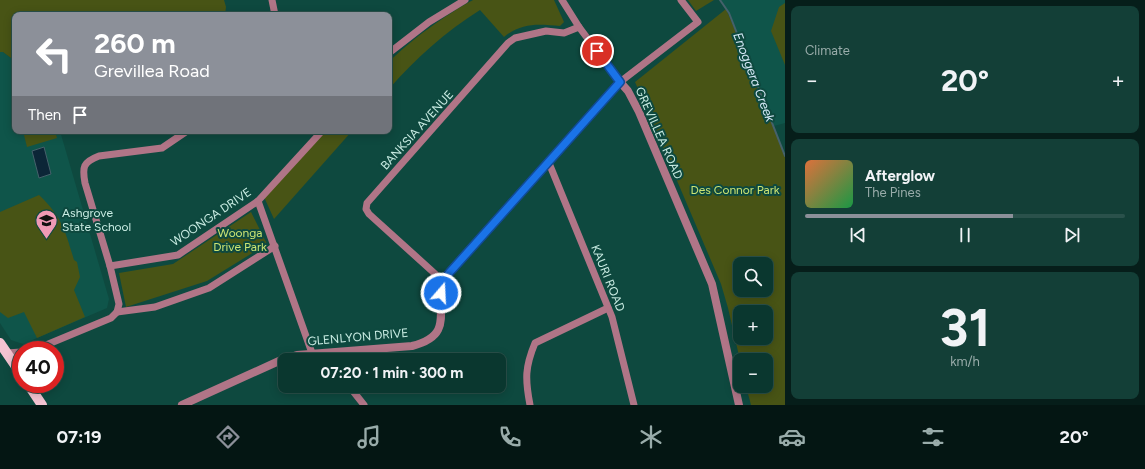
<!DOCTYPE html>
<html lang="en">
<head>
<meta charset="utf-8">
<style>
  :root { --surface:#0a372f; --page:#133f37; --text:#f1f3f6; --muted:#99acaa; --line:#2a514b; --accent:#8c9099 }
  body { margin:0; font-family:Figtree,sans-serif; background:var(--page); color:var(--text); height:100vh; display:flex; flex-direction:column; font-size:15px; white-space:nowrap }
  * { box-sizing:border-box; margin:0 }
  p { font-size:13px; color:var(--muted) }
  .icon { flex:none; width:22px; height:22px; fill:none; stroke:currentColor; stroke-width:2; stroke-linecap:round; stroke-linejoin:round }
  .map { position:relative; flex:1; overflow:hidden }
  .details { display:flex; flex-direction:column; gap:6px; padding:6px; background:#061e1a; width:360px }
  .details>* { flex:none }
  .banner { position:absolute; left:12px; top:12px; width:380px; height:122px; border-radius:8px; box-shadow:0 2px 10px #0003,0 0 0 1px var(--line); background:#8c9099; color:#fff; overflow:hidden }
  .fabs { position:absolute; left:733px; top:257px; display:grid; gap:8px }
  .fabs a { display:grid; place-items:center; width:40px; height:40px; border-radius:8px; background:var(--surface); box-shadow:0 2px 10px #0003,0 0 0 1px var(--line); font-size:20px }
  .speed { position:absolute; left:12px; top:341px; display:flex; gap:8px; font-size:20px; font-weight:700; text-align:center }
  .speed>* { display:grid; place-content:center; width:52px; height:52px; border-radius:50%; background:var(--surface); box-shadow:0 2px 10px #0003,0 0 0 1px var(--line); line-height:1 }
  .speed .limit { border:6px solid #d22; background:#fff; color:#111 }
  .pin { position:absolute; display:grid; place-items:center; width:34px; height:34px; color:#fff; margin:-17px; border:2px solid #fff; border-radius:50%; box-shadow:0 1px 4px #0007 }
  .me { position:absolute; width:44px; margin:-22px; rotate:19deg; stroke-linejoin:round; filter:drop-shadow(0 0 3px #0008) }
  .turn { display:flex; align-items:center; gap:14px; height:84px; padding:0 16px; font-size:18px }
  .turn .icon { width:52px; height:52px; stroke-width:2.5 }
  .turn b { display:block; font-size:28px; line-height:34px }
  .then { display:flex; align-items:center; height:38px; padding:0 16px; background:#0003; gap:8px; font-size:15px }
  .big { font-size:30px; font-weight:700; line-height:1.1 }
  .details .tile { flex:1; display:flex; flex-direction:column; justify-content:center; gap:6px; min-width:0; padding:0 14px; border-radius:8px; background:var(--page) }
  .details .dial { align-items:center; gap:0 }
  .dial b { font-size:52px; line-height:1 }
  .song { display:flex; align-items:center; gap:12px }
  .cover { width:48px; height:48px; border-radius:6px; background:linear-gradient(135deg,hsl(20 70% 55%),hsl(140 70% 35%)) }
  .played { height:4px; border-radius:2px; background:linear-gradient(90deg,var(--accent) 65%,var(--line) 65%) }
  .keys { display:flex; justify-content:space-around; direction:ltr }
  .heat { display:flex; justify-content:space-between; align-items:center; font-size:22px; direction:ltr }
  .trip { position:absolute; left:278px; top:353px; width:228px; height:40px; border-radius:8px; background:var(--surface); box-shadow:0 2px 10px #0003,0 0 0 1px var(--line); font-weight:700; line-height:40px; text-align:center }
  .menu { display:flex; height:64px; justify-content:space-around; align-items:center; background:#041613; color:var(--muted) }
  .menu .icon { width:28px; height:28px }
  .menu .current { color:var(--accent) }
  .menu b { font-size:18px; color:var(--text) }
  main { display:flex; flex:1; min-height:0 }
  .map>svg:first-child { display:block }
  .built { fill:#0f554a }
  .green { fill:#485415; fill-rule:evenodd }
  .water { fill:#0c2637; stroke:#45616b }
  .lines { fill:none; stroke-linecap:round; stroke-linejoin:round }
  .stream { stroke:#45616b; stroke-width:2 }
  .minor { stroke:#b07587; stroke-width:7 }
  .tertiary { stroke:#b07587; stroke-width:8 }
  .primary { stroke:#f4c3d1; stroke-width:10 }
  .route-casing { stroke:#114b97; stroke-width:10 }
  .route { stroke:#1a73e8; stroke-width:7 }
  .labels { text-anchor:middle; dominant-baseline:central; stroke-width:4; stroke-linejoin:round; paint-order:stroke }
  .street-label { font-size:12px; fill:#c9ece3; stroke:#0e493f }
  .park-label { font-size:12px; fill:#cce473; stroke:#0e493f }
  .poi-label { font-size:12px; fill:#c9ece3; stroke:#0e493f; text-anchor:start }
  .water-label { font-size:13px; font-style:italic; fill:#d3e7f5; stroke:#0e493f }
</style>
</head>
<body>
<main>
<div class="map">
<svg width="785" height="405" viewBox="0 0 785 405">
  <rect width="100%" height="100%" fill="#0e493f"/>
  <g class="built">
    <polygon points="720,0 785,0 785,123 774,126 729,13"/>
    <polygon points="0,52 3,52 15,61 15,131 60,131 109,299 107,308 23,344 11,340 0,323"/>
  </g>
  <g class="green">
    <polygon points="0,0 224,0 226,7 225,15 15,15 15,61 3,52 0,52"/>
    <path d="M473,0H554L564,22L560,26C539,24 522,22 504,37L480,10C445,32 416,58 389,89V62C409,41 447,14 473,0Z"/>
    <polygon points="688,0 714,0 696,11"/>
    <polygon points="785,3 785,65 771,31 779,7"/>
    <path d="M726,9L756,78L785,156V405H751L746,386H766V360H740L728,308L721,284L635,82ZM740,264H766V290H740ZM740,312H766V338H740Z"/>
    <polygon points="23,131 55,131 57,138 27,147"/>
    <polygon points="326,131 352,131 274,219 264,197"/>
    <path d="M39,195C62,217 65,230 74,260L77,262L80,277L74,290L85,317L37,338L24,312L8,318L0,312V212Z"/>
    <polygon points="251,212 267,244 207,281 126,307 119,273 173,264"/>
  </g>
  <polygon class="water" points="44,147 51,174 39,178 32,151"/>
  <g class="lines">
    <polyline class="stream" points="720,0 729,13 785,156"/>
    <g class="minor">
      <polyline points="272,0 275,15"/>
      <polyline points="562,0 579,27 620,82 698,22 681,0"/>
      <polyline points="389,53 429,22 465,0"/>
      <polyline points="549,163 612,317 634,405"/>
      <polyline points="258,201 312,353"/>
      <polyline points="110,266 178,255 258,201 322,131"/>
      <polyline points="443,281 369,214 366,209 367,203 508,43 515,38 546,31 564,33 579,27"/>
      <polyline points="117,312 155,307 209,288 275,246"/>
      <path d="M34,350L111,318L117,312L119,304L110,266L85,183C82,167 83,162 99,156L162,148L187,131"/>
      <polyline points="7,353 21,352"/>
      <polyline points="323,353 328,360"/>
      <polyline points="349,386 364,405"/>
      <path d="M530,405C525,379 525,367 535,343L608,308"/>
    </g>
    <path class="tertiary" d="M182,405L279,361L297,355L412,346C461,334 429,302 446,276L620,82L628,91L639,112L712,284L739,405"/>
    <g class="primary">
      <polyline points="0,343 21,374"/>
      <polyline points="28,384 42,405"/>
    </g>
  </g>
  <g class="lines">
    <defs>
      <polyline id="route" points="441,293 443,281 450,272 620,82 597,51"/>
    </defs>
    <use href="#route" class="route-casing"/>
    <use href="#route" class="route"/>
  </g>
  <defs>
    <symbol id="school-pin" viewBox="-11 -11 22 30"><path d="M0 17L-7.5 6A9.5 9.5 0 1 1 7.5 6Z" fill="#f09ab5" stroke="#0e493f"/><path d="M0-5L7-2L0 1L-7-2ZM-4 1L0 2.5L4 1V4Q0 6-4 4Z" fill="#111"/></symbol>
  </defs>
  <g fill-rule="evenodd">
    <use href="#school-pin" x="34" y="208" width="25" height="34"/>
  </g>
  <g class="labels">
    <g class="street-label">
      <text transform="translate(417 130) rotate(-48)">BANKSIA AVENUE</text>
      <text transform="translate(659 133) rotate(66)">GREVILLEA ROAD</text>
      <text transform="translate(211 217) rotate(-34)">WOONGA DRIVE</text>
      <text transform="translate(608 278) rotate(68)">KAURI ROAD</text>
      <text transform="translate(358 337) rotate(-5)">GLENLYON DRIVE</text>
    </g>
    <g class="park-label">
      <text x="735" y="190">Des Connor Park</text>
      <text x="240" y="233">Woonga<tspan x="240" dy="14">Drive Park</tspan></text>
    </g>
    <g class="poi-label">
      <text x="62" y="213">Ashgrove<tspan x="62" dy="14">State School</tspan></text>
    </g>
    <g class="water-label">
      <text transform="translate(754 77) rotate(69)">Enoggera Creek</text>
    </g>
  </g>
</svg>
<div class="fabs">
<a><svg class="icon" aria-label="search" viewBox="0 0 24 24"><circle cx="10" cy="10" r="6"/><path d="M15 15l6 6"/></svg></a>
<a>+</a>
<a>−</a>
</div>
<div class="speed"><div class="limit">40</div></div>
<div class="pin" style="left:597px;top:51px;background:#d93025"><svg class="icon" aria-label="arrive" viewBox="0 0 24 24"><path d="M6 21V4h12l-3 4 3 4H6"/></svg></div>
<svg class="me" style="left:441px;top:293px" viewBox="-20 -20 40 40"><circle r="17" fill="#1a73e8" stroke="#fff" stroke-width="3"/><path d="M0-11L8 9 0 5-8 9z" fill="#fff"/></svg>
<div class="trip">07:20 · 1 min · 300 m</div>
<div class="banner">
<div class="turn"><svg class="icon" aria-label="left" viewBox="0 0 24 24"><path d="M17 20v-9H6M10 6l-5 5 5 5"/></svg><div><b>260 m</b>Grevillea Road</div></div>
<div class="then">Then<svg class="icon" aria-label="arrive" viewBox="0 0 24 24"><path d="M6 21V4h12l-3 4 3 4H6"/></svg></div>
</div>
</div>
<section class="details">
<div class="tile"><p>Climate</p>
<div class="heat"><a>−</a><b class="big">20°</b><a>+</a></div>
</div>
<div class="tile">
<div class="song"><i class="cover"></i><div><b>Afterglow</b><p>The Pines</p></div></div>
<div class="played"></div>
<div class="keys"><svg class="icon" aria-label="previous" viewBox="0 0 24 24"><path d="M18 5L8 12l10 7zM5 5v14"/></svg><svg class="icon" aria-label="pause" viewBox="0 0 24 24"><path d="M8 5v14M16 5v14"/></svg><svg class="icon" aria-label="next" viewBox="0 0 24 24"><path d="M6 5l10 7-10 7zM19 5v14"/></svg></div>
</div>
<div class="tile dial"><b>31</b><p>km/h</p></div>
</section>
</main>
<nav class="menu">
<b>07:19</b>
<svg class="icon current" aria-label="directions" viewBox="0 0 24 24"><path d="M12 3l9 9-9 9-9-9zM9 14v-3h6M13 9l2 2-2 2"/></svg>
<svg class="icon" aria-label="music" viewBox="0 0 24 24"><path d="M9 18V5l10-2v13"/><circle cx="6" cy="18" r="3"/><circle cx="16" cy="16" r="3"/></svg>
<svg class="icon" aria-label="phone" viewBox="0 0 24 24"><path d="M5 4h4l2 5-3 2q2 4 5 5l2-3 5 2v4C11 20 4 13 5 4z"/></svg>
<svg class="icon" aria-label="climate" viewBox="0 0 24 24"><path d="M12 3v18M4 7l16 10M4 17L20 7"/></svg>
<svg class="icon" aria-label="car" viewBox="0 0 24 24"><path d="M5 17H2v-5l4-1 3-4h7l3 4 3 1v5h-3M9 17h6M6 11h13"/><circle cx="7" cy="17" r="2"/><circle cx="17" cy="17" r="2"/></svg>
<svg class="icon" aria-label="filters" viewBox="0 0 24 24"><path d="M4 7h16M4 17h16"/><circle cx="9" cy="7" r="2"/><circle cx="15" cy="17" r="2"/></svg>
<b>20°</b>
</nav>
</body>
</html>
